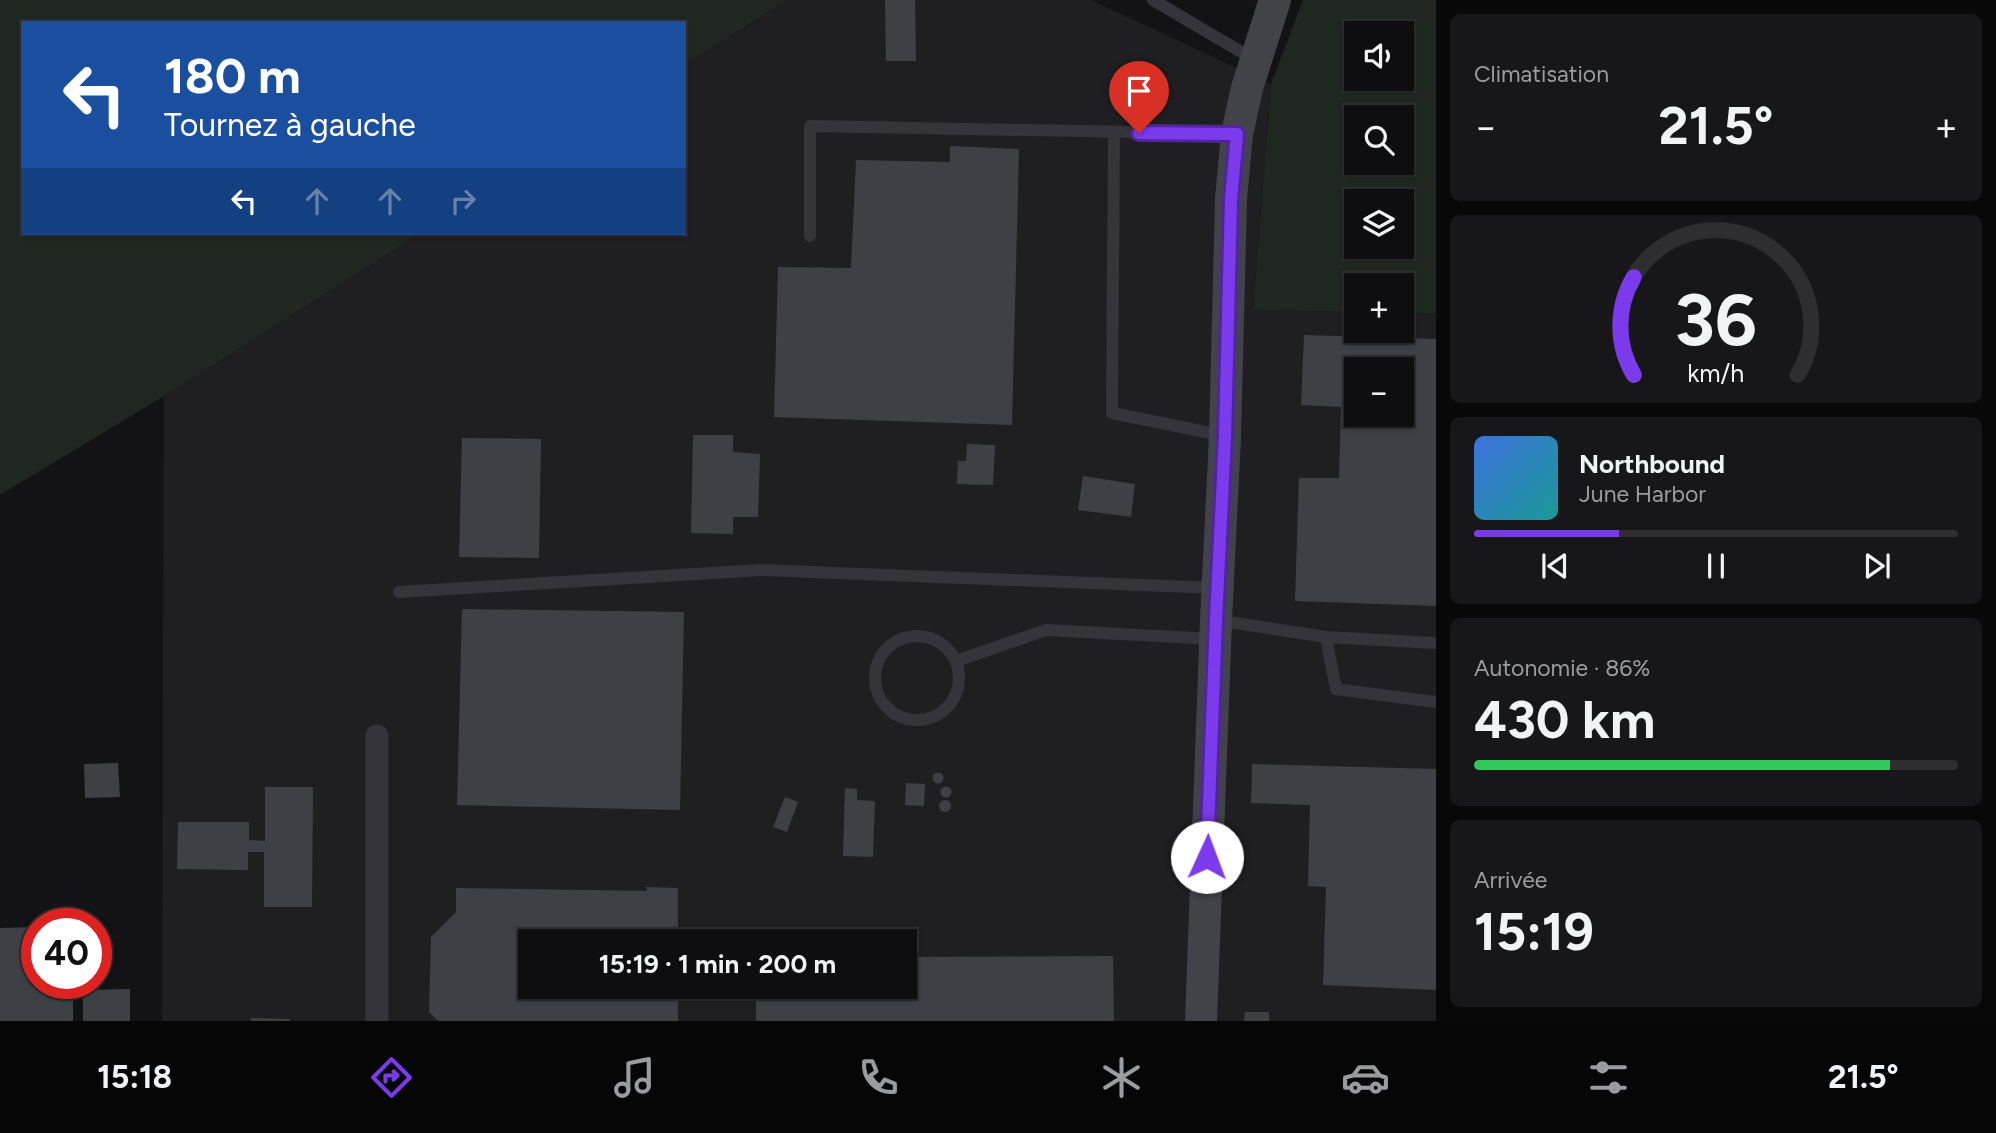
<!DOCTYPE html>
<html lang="fr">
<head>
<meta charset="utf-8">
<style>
  :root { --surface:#0e0e10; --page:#171719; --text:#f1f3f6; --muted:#9b9c9f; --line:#2e2e30; --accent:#7c3aed }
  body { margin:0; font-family:Figtree,sans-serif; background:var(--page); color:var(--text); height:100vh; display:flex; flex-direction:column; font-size:26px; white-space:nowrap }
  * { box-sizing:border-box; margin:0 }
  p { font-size:23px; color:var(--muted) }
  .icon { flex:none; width:38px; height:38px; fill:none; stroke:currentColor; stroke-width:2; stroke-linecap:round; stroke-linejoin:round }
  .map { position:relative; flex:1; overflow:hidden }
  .sheet { display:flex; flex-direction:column; gap:14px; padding:14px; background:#080809; width:560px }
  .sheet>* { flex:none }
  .top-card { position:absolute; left:21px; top:21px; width:665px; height:214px; border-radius:0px; box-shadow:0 2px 5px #0004,0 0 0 2px var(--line); background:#1a4fa0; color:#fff; overflow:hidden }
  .fabs { position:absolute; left:1344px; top:21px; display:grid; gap:14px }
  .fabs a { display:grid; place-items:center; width:70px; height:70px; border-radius:0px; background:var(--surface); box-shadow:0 2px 5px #0004,0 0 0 2px var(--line); font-size:35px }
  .speed { position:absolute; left:21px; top:908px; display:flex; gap:14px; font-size:35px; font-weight:700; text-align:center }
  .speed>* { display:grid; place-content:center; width:91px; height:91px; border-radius:50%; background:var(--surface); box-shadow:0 2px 5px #0004,0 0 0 2px var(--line); line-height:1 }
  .speed .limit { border:10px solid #d22; background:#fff; color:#111 }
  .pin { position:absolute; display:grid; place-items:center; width:60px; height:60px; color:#fff; margin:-72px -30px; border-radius:50% 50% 50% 0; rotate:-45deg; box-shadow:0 0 7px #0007 }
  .pin .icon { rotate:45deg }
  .me { position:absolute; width:77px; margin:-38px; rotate:2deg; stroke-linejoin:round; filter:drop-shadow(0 0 5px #0008) }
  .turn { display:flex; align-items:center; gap:24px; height:147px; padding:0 28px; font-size:32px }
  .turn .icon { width:91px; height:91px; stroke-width:2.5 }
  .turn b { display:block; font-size:49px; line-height:60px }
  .lanes { display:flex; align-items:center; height:66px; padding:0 28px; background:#0003; justify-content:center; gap:35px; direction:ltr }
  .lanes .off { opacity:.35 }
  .big { font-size:52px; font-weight:700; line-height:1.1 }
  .sheet .widget { flex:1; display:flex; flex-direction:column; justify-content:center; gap:10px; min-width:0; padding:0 24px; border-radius:10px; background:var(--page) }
  .sheet .dial { align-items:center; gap:0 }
  .dial svg { height:182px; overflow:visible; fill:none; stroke:var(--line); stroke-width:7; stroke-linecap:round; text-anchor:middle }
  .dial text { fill:var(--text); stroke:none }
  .song { display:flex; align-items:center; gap:21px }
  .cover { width:84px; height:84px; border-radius:10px; background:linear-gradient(135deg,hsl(220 70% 55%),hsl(180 70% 35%)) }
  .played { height:7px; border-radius:4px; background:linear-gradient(90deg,var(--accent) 30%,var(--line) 30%) }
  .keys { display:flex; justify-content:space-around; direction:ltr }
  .heat { display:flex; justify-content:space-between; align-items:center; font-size:38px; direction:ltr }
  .charge { height:10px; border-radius:5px; background:linear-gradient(90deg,#34c759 86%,var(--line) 0) }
  .trip { position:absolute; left:518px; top:929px; width:399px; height:70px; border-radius:0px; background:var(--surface); box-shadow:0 2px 5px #0004,0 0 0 2px var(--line); font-weight:700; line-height:70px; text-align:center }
  .tab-bar { display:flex; height:112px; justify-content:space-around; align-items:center; background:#060606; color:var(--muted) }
  .tab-bar .icon { width:49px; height:49px }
  .tab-bar .active { color:var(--accent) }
  .tab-bar b { font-size:32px; color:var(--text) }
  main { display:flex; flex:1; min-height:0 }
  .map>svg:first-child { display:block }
  .built { fill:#1f1f22; fill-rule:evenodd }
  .green { fill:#1f2721; fill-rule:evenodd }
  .building { fill:#3f4045; fill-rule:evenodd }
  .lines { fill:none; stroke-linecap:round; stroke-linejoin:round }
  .lane { stroke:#34343a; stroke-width:12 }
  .street { stroke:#34343a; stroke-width:23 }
  .secondary { stroke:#42434a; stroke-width:32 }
  .route-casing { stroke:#51269a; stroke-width:18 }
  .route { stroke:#7c3aed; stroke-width:12 }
</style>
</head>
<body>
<main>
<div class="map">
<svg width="1436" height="1021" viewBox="0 0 1436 1021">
  <rect width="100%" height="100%" fill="#131315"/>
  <path class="built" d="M787,0H1091L1271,84L1253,310L1356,312V331H1402V313L1436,314V1021H162L164,396L421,233H684V65ZM1356,369H1402V415H1356ZM530,942H905V987H530Z"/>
  <g class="green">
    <polygon points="0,0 787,0 684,65 684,23 23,23 23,233 421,233 164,396 0,495"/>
    <path d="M1303,0H1436V314L1402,313V285H1356V312L1253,310L1271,84ZM1402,33V79H1356V33ZM1402,117V163H1356V117ZM1402,201V247H1356V201Z"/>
  </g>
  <g class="building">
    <polygon points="885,0 915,0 916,61 886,61"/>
    <polygon points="950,146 1019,149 1012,425 774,417 778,267 851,268 856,160 950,162"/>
    <path d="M1304,335L1436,339V606L1295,601L1299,478H1339L1341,407L1301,405ZM1356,369H1402V415H1356Z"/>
    <polygon points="693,435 733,435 733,452 760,454 758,517 733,517 733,534 691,533"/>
    <polygon points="462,438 541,439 539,558 459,557"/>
    <polygon points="967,444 995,445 993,485 957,484 958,461 966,461"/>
    <polygon points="1083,476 1135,484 1131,517 1078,510"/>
    <polygon points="462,609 684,612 680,810 457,805"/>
    <polygon points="118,763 120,797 85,798 84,764"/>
    <polygon points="1252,764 1436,769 1436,990 1323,985 1326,887 1308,886 1310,805 1251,803"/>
    <circle cx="938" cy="778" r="5.5"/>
    <polygon points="906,783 925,784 924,806 905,805"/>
    <circle cx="946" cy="792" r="5.5"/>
    <polygon points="265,787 313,787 312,907 264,907 264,852 248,852 248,870 177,869 178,822 249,822 249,840 265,841"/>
    <polygon points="845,788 857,789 857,800 875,801 873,857 843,856"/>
    <polygon points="785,797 798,802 787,832 773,827"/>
    <circle cx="945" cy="806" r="6"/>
    <polygon points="646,887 678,888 678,942 530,942 530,987 678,987 678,1021 438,1021 429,1012 431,937 456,912 456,888 647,891"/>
    <polygon points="37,927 37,984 73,984 73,1021 0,1021 0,928"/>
    <polygon points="1113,956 1114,1021 756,1021 756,987 905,987 905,957"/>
    <polygon points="130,989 130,1021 83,1021 83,990"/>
    <polygon points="1245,1012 1269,1012 1269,1021 1244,1021"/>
    <polygon points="251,1018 290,1019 290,1021 251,1021"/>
  </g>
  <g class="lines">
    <g class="lane">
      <polyline points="1153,0 1255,60"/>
      <polyline points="1114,133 1112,413 1225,436"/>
      <polyline points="810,236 810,126 1237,134"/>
      <polyline points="399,592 761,570 1217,588"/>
      <polyline points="1216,620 1326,637 1436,643"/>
      <circle cx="917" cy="678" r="42"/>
      <polyline points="1326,637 1336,689 1436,702"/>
      <polyline points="956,661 1046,630 1215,639"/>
    </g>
    <polyline class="street" points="377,1021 377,736"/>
    <polyline class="secondary" points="1201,1021 1216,620 1225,437 1231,199 1237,134 1247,88 1275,0"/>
  </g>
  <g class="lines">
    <defs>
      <polyline id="route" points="1139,133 1237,134 1231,199 1225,437 1216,620 1207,857"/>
    </defs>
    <use href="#route" class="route-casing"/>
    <use href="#route" class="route"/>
  </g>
</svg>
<div class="fabs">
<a><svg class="icon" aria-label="sound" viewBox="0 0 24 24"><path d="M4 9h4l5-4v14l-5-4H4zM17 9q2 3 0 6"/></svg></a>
<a><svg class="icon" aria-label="search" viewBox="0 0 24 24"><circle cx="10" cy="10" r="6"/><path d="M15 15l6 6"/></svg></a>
<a><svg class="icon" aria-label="layers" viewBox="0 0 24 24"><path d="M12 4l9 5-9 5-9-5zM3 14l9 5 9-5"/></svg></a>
<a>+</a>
<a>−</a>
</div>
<div class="speed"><div class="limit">40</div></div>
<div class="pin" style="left:1139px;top:133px;background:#d93025"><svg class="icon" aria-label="arrive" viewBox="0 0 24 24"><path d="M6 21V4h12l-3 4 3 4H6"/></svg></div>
<svg class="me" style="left:1207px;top:857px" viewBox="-20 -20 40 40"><circle r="19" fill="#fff"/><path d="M0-13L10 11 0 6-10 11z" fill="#7c3aed"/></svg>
<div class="trip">15:19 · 1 min · 200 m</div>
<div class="top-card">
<div class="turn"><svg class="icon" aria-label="left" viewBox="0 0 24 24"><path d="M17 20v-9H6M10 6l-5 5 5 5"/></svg><div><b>180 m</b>Tournez à gauche</div></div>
<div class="lanes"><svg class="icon" aria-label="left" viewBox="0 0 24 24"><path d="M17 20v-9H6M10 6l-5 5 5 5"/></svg><svg class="icon off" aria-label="ahead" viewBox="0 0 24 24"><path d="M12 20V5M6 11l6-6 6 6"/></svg><svg class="icon off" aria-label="ahead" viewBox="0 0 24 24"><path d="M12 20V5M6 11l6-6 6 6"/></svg><svg class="icon off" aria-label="right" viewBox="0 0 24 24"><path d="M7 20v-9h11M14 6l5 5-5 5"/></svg></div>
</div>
</div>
<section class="sheet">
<div class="widget"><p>Climatisation</p>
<div class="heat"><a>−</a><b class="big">21.5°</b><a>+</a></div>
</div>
<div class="widget dial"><svg viewBox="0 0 100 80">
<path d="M14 69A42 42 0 1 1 86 69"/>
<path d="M14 69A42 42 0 0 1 14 26" stroke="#7c3aed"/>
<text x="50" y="56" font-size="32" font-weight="700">36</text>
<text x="50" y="72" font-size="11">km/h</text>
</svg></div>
<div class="widget">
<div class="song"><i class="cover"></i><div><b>Northbound</b><p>June Harbor</p></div></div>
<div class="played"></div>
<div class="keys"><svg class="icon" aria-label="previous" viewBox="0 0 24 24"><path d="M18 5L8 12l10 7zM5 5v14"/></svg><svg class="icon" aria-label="pause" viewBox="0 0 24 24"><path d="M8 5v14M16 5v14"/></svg><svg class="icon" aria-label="next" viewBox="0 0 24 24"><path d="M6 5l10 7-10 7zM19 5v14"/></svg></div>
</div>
<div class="widget"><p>Autonomie · 86%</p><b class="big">430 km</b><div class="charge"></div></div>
<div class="widget"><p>Arrivée</p><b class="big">15:19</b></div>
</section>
</main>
<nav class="tab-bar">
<b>15:18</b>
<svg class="icon active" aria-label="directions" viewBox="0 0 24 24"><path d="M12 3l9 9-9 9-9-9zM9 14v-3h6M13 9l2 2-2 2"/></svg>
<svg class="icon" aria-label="music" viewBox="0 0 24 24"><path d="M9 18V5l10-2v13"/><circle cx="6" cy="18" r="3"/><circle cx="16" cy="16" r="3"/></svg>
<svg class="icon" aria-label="phone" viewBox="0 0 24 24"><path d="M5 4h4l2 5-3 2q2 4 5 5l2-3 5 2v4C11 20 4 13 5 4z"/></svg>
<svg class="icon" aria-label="climate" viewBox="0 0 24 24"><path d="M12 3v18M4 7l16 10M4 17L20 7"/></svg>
<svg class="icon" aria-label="car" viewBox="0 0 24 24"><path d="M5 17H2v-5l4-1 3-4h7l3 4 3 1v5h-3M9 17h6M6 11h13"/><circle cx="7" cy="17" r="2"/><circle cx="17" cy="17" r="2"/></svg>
<svg class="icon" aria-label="filters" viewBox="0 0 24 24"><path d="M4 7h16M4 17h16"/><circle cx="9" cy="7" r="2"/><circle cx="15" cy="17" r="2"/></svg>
<b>21.5°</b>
</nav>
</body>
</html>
